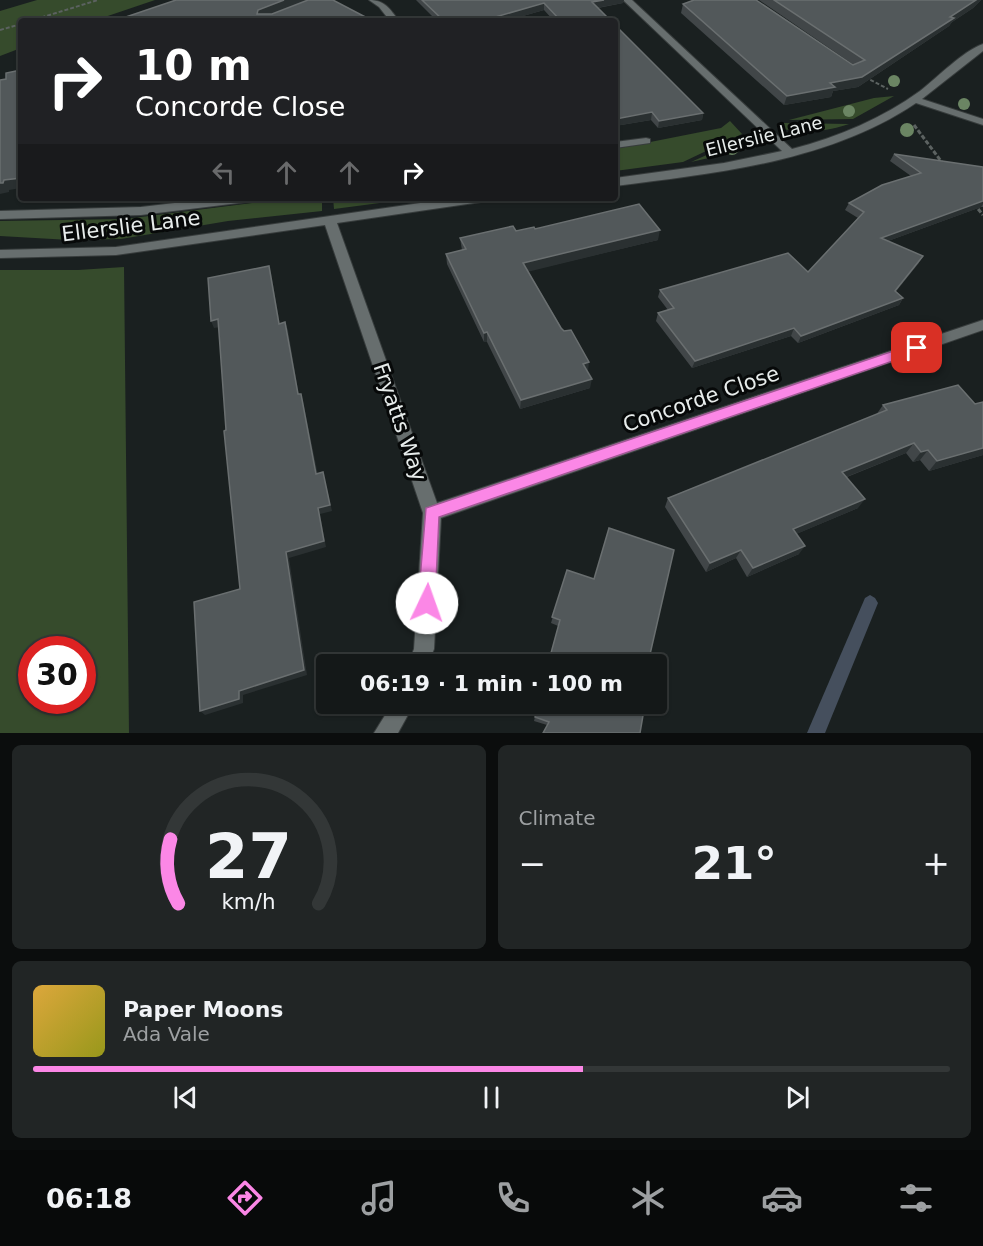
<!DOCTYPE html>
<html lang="en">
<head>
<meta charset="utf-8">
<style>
  :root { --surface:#141818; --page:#212525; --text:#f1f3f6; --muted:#9da0a2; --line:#333737; --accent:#fb87e6 }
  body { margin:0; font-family:"DejaVu Sans",sans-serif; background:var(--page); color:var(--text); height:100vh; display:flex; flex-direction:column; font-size:22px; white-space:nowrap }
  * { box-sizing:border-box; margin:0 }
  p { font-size:20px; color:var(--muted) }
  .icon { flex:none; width:33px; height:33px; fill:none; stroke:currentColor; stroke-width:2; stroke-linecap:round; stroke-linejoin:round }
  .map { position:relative; height:733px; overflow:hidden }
  .panel { display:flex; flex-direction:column; gap:12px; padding:12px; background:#0b0d0d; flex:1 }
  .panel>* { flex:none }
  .guide { position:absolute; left:18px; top:18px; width:600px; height:183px; border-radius:6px; box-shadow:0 2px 4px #0004,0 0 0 2px var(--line); background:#202124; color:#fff; overflow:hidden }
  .speed { position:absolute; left:18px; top:636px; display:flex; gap:12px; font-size:30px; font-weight:700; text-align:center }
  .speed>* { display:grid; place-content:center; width:78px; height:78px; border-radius:50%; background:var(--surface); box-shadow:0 2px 4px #0004,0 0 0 2px var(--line); line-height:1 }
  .speed .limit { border:9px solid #d22; background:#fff; color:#111 }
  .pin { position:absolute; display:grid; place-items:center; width:51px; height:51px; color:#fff; margin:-26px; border-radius:12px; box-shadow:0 3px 9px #0006 }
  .me { position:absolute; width:66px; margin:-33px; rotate:3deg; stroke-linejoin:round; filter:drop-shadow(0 0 4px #0008) }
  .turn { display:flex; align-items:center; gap:21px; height:126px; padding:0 18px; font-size:27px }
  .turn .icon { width:78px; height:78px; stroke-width:2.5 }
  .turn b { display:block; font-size:42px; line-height:51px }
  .lanes { display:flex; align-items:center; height:57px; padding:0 18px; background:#0003; justify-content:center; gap:30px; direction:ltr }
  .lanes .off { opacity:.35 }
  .big { font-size:45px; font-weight:700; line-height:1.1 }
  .panel .card { flex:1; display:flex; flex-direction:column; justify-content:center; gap:9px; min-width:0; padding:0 21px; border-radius:9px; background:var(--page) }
  .panel .dial { align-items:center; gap:0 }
  .dial svg { height:156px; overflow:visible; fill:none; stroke:var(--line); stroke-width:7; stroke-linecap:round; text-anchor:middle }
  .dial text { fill:var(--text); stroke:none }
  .song { display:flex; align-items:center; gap:18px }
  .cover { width:72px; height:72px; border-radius:9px; background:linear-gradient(135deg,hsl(40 70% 55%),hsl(60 70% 35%)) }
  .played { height:6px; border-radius:3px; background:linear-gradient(90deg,var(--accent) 60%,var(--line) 60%) }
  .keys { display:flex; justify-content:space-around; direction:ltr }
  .heat { display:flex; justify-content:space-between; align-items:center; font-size:33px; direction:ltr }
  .panel .tiles { flex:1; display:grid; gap:12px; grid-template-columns:1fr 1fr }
  .card:last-child { grid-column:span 2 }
  .trip { position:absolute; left:316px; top:654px; width:351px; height:60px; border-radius:6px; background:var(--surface); box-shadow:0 2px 4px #0004,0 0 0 2px var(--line); font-weight:700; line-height:60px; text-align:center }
  .menu { display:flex; height:96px; justify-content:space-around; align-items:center; background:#080a0a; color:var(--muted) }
  .menu .icon { width:42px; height:42px }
  .menu .selected { color:var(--accent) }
  .menu b { font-size:27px; color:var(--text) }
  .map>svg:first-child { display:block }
  .green { fill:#364b2c; fill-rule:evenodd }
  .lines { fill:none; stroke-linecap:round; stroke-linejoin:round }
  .stream { fill:#454f5d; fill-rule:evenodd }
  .minor-casing { stroke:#373c3c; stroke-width:2 }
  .path-far1 { stroke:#5c6261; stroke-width:2; stroke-dasharray:4 2; stroke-linecap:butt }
  .path { stroke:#5c6261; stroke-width:3; stroke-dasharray:4.5 2; stroke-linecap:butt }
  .minor { fill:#676e6e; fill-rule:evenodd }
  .tree { fill:#6b8563 }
  .wall { fill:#414648 }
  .shaded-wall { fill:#2a3031 }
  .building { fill:#52585a; stroke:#6a6f70; stroke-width:1.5 }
  .route { fill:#fb87e6; stroke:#a35896; stroke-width:1.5 }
  .labels { text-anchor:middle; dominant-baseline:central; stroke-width:6; stroke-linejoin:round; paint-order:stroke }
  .far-street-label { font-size:18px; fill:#e7eceb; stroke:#070909 }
  .street-label { font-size:21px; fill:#e7eceb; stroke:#070909 }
</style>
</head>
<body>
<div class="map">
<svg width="983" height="733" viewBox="0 0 983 733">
  <rect width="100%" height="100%" fill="#1a2020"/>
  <g class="green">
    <polygon points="37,0 155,0 93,21 21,21 21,48 0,56 0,11"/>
    <polygon points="894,96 853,119 789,120 874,98"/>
    <polygon points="730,121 742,134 683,162 615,171 615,149 721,128"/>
    <path d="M784,123L849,124C825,132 807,133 782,129Z"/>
    <polygon points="751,135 752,138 744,150 691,162"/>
    <polygon points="291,198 322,198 322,211 228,221 121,239 70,240 0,236 0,221 125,219"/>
    <polygon points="333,198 418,198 334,209"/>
    <path d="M124,267L129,733H0V270H78ZM32,650H82V700H32Z"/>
  </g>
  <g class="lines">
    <polygon class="stream" points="870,595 875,598 878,603 825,733 807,733 865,598"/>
    <defs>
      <g id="minor">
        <path d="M369,0C385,0 390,9 399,21H390L379,7Z"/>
        <path d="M623,0H632L792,149C838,137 883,118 920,91C938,77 963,51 983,44V51L922,99L983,119V125L916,103C829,162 716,173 615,186V178L724,163L782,151Z"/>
        <polygon points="646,138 650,139 650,143 615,148 615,142"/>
        <polygon points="217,198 253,198 247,202 141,215 0,219 0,211 141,207"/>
        <polygon points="455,198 487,198 481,202 337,223 437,503 983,320 983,330 441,518 434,649 428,664 408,664 414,649 423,513 325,225 116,255 0,258 0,250 116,247"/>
        <polygon points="392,704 414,704 398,733 374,733"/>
      </g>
    </defs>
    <use href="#minor" class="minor-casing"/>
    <g class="path-far1">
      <polyline points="30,21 98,0"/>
      <polyline points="0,30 21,24"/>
      <polyline points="865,77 888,89"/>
    </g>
    <g class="path">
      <polyline points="914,125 944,165"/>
      <polyline points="974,204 983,215"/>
    </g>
    <use href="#minor" class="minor"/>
  </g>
  <g class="tree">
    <circle cx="894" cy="81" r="6"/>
    <circle cx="964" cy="104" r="6"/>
    <circle cx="849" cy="111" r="6"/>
    <circle cx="907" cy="130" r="7"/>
    <circle cx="732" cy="148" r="7"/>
  </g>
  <g class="wall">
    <polygon points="416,0 624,0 623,3 598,8 611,21 554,21 544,10 505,21 437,21"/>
    <polygon points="759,0 981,0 973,8 952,22 949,26 858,87 833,91 831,97 784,105 681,13 683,4 854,65"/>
    <polygon points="615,25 703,113 702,120 658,128 651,120 615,126"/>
    <polygon points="894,154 983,167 983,207 981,207 888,241 923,256 918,264 896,291 903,298 899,305 798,343 791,336 692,368 656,321 658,313 668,310 658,297 660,290 808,272 858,218 845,210 849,203 911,176 890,161"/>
    <polygon points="535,229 658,240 528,271 587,371 590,388 520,409 487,342 484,342 447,264 446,254 462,250 460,238"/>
    <polygon points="983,402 983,455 929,471 920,460 913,462 906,453 847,477 858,508 796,534 799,554 747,577 736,558 706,572 665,507 668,498 876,415 883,405 975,404"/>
    <polygon points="567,570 648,663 551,623"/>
    <polygon points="538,704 645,704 547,725 534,721"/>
  </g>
  <g class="shaded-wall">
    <polygon points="284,0 308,0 260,19 257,14 258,10"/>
    <polygon points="604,0 624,0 623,3 591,9 592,2"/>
    <polygon points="976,0 981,0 973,8 952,22 949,26 858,87 833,91 831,97 784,105 787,96 830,83 950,17"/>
    <polygon points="544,3 544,10 505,21 492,21 492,18"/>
    <polygon points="652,112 651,120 615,126 616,119"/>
    <polygon points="703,113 702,120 658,128 659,121"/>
    <polygon points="21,178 21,188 9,190 9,192 0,194 0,183 4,180"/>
    <polygon points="983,201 983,204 981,207 877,245 881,238"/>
    <polygon points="660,230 658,240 523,273 523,263"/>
    <polygon points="923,256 918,264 891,298 895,291"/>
    <polygon points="269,266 271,273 281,331 279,324"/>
    <polygon points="903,298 899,305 798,343 801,336"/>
    <polygon points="218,319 221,327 214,328 211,321"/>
    <polygon points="285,322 288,330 300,402 298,394"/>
    <polygon points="794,328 791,336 692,368 695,361"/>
    <polygon points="487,332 487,342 484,342 484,333"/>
    <polygon points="589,362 588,371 583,364"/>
    <polygon points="592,379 590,388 520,409 521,400"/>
    <polygon points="301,394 303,401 319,480 316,474"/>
    <polygon points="914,443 906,453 836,481 842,472"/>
    <polygon points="983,448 983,455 929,471 937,461"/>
    <polygon points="928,450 920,460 913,462 921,452"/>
    <polygon points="323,472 332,511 320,514 326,547 289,558 307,675 243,695 243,703 205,715 200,711 286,552 318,508"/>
    <polygon points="865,499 858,508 787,538 793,529"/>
    <polygon points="805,546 799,554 747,577 753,568"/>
    <polygon points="741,550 736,558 706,572 710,563"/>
  </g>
  <g class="building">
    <polygon points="176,0 284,0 258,10 257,14 272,14 308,0 333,0 373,21 114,21"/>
    <polygon points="422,0 604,0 592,2 611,21 561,21 544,3 492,18 493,21 444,21"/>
    <polygon points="694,0 756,0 853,65 865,60 774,0 976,0 950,17 954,18 862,77 830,83 835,87 787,96 683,4"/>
    <polygon points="615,25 703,113 659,121 652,112 616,119 615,118 615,79 617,78 615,76"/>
    <polygon points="21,70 21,178 4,180 3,183 0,183 0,80 6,79 6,73"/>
    <polygon points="894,154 983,167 983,201 881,238 923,256 895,291 903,298 801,336 794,328 695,361 658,313 674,308 660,290 788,253 808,272 864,212 849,203 882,185 921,173"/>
    <polygon points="639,204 660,230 523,263 561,328 564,331 571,330 589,362 583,364 592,379 521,400 487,332 484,333 446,254 466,249 460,238 513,226 516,231 534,227 535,229"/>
    <polygon points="269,266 279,324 285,322 298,394 301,394 316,474 323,472 330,505 318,508 324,541 286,552 304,670 239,691 239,699 200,711 194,602 240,589 224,431 226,430 218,319 211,321 208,278"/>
    <polygon points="958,385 975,404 983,402 983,448 937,461 928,450 921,452 914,443 842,472 865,499 793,529 805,546 753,568 741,550 710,563 668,498 887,410 883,405"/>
    <polygon points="609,528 674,550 648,663 651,664 548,664 560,620 552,617 567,570 594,579"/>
    <polygon points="538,704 645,704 640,733 543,733 549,722 535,717"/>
  </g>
  <polygon class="route" points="917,343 923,348 922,351 439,517 435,603 433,609 427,612 421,609 418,603 426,508"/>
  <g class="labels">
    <g class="far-street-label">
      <text transform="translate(764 136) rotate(-14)">Ellerslie Lane</text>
    </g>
    <g class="street-label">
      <text transform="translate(131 226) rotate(-7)">Ellerslie Lane</text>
      <text transform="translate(701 399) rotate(-19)">Concorde Close</text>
      <text transform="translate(400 422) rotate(71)">Fryatts Way</text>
    </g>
  </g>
</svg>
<div class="speed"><div class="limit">30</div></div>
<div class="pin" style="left:917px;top:348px;background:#d93025"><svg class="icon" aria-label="arrive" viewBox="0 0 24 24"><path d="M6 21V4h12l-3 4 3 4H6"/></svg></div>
<svg class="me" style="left:427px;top:603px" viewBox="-20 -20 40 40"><circle r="19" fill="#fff"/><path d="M0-13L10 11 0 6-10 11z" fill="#fb87e6"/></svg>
<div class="trip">06:19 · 1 min · 100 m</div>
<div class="guide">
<div class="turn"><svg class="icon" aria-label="right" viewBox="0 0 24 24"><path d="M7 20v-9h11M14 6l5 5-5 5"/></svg><div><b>10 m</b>Concorde Close</div></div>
<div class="lanes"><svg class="icon off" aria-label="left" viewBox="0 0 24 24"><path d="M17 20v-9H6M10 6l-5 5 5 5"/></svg><svg class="icon off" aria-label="ahead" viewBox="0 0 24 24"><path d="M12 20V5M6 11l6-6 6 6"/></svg><svg class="icon off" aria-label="ahead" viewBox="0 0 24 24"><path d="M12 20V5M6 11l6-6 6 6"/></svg><svg class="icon" aria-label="right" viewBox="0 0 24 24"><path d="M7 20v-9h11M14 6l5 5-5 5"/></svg></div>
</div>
</div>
<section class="panel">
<div class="tiles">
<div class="card dial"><svg viewBox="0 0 100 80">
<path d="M14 69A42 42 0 1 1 86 69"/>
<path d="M14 69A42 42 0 0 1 10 36" stroke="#fb87e6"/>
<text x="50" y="56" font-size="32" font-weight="700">27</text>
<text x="50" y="72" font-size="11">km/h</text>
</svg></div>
<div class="card"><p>Climate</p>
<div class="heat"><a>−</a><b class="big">21°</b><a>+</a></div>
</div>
<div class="card">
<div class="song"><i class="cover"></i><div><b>Paper Moons</b><p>Ada Vale</p></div></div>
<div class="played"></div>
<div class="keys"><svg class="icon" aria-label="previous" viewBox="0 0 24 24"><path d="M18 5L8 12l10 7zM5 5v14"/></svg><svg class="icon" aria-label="pause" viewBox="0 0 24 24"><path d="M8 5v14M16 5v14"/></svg><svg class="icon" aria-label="next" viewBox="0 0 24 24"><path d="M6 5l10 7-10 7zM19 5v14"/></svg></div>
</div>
</div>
</section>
<nav class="menu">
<b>06:18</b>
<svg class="icon selected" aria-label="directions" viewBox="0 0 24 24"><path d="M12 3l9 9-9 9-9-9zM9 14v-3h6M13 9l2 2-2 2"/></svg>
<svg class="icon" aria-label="music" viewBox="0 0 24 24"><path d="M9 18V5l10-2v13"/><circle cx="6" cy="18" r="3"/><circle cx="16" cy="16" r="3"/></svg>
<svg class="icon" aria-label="phone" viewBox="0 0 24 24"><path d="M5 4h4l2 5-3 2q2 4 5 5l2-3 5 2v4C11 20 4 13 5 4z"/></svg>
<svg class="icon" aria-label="climate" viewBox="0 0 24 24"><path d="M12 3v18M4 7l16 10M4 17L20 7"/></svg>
<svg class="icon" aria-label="car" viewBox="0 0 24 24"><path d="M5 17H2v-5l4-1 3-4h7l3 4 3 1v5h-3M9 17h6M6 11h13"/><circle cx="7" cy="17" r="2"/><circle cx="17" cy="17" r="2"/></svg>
<svg class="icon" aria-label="filters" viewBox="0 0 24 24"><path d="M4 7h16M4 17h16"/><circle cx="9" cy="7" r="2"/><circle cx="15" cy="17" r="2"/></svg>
</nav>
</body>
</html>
